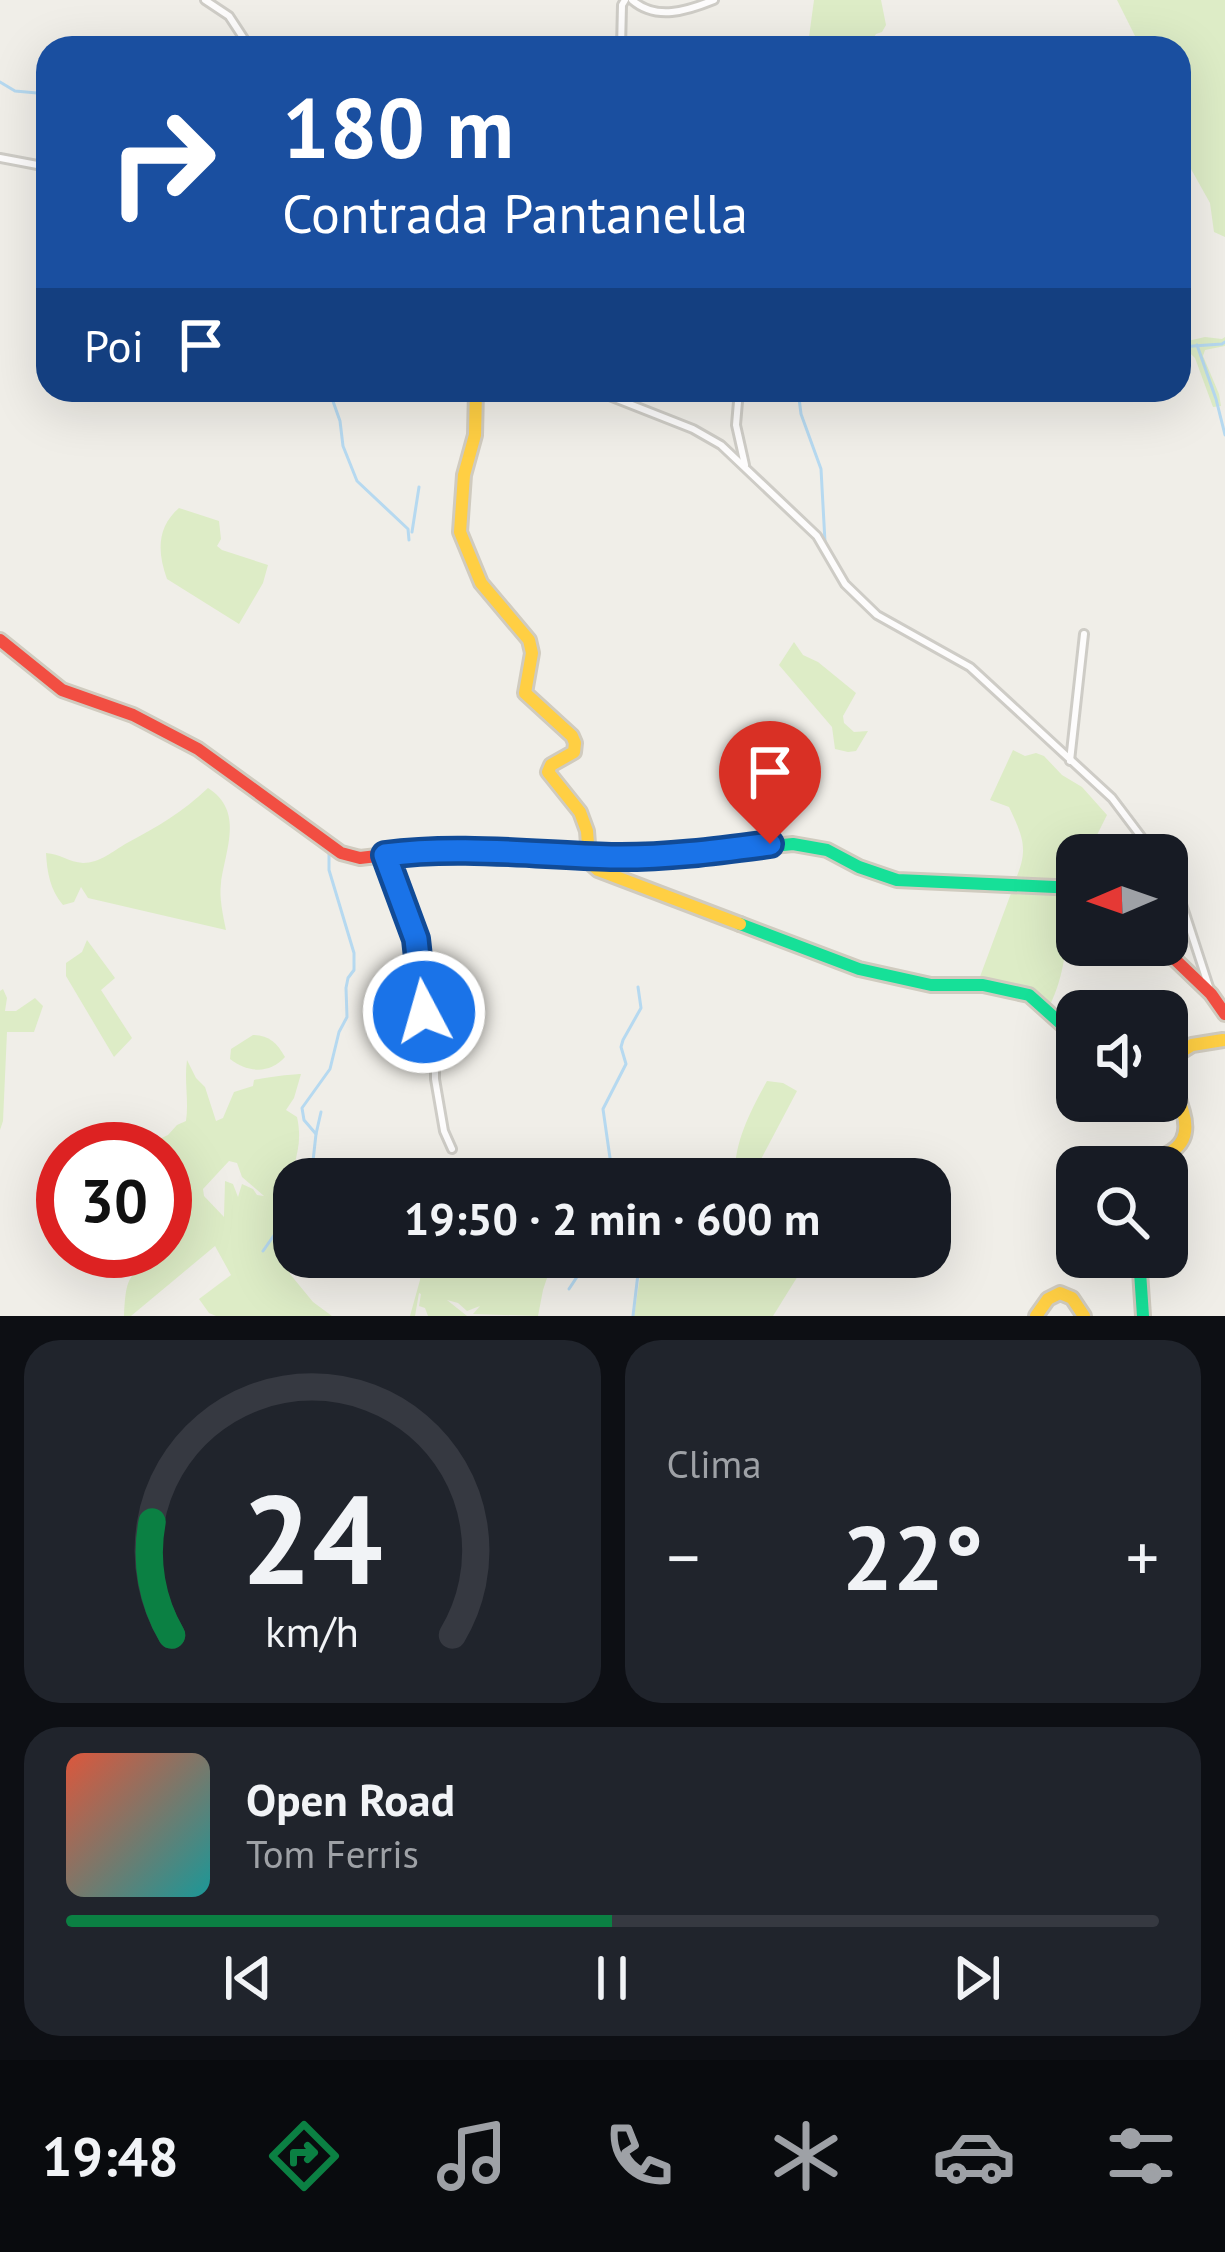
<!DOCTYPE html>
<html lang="it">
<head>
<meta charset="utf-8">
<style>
  :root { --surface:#171b24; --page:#20242c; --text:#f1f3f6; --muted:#9ea1a6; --line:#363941; --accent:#0b8043 }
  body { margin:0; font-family:"PT Sans",sans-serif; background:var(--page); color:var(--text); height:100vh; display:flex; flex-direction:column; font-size:45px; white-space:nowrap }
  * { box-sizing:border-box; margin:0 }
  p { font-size:39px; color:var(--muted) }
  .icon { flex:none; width:66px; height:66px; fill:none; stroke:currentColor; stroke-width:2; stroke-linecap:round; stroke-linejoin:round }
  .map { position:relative; height:1316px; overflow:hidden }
  .panel { display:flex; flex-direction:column; gap:24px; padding:24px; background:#0d0f14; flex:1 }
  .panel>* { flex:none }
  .banner { position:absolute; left:36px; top:36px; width:1155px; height:366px; border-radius:36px; box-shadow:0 12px 48px #0002; background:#1a4fa0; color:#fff; overflow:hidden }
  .needle { width:78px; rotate:268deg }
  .buttons { position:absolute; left:1056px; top:834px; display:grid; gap:24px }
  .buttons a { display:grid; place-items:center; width:132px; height:132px; border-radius:24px; background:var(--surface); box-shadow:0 12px 48px #0002; font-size:60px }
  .speed { position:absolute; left:36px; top:1122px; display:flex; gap:24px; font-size:60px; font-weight:700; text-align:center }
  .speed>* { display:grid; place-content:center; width:156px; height:156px; border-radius:50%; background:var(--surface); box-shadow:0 12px 48px #0002; line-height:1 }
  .speed .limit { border:18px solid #d22; background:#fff; color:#111 }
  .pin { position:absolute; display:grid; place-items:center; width:102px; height:102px; color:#fff; margin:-123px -51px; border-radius:50% 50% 50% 0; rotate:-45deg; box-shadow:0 0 12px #0007 }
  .pin .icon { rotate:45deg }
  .me { position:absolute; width:132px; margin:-66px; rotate:354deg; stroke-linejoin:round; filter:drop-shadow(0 0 9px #0008) }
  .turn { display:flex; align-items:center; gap:42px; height:252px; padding:0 48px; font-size:54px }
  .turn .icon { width:156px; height:156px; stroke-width:2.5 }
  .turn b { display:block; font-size:84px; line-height:102px }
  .then { display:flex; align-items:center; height:114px; padding:0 48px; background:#0003; gap:24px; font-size:45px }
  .big { font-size:90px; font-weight:700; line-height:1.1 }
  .panel .tile { flex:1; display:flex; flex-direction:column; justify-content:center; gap:18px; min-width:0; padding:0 42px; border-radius:36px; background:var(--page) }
  .panel .dial { align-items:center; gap:0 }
  .dial svg { height:312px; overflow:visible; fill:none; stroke:var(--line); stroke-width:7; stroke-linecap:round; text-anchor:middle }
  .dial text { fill:var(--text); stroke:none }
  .song { display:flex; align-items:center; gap:36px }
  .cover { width:144px; height:144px; border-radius:18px; background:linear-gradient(135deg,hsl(10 70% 55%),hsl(180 70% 35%)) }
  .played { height:12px; border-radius:6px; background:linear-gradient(90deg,var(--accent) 50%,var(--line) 50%) }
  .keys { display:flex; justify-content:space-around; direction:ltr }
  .heat { display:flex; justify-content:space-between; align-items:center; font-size:66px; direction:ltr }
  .panel .tiles { flex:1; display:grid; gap:24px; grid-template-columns:1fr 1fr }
  .tile:last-child { grid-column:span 2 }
  .trip { position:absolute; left:273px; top:1158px; width:678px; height:120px; border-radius:36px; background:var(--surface); box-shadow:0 12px 48px #0002; font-weight:700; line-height:120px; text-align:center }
  .menu { display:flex; height:192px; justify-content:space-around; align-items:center; background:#090b0e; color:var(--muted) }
  .menu .icon { width:84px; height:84px }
  .menu .on { color:var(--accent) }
  .menu b { font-size:54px; color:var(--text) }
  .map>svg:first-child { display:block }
  .green { fill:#ddecc6; fill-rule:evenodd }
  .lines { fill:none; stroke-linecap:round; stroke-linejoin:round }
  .stream { stroke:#b6d9f0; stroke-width:3 }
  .street-casing { stroke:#ceccc6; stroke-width:12 }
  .fast-casing { stroke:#d0cbbf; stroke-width:18 }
  .slow-casing { stroke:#d0cbbf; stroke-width:18 }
  .jam-casing { stroke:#d0cbbf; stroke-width:18 }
  .street { stroke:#fdfcfc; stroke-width:6 }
  .fast { stroke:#16e098; stroke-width:12 }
  .slow { stroke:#ffcf43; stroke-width:12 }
  .jam { stroke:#f24e42; stroke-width:12 }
  .route-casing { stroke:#114b97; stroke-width:30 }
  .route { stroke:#1a73e8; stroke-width:21 }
</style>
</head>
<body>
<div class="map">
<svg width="1225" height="1316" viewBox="0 0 1225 1316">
  <rect width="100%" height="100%" fill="#f0eee8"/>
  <g class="green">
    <polygon points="814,0 881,0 886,25 882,32 876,34 867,48 813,48 809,37"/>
    <polygon points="1117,0 1225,0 1225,237 1214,232 1210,203 1191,169 1185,143 1179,135 1179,126 1182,126 1179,119 1179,48 1141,48"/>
    <polygon points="1205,337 1222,339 1225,337 1225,346 1205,350 1203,356 1219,394 1221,406 1213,407 1195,358 1190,353 1179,355 1179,343"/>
    <path d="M179,508L219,521L221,539L217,546L222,550L268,565L263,583L239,624L167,579C157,552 157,527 179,508Z"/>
    <polygon points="794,642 803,655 818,662 856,693 843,716 844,723 854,732 868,731 856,751 848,752 835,749 832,727 779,665"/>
    <path d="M1013,750L1025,756L1036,753L1044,756L1062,775L1082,787L1107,815L1087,855H1077V876L1072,886L1014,883C1029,850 1024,839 1009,807L990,800Z"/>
    <path d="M208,788C244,811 226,848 221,883C219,898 223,915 226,930L88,898L81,887L74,902L63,905C50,890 47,872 46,853C60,854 69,862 83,863C100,863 113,851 127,843C157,827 183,812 208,788Z"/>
    <path d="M1013,888L1077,894L1071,895C1067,933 1067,971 1050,1005L1022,990L978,982Z"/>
    <polygon points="87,940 115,978 101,990 132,1038 114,1057 66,976 66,963 82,952"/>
    <polygon points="3,989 7,998 5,1011 16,1011 35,998 43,1006 34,1032 7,1032 3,1121 0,1130 0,991"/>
    <path d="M253,1035C269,1035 277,1043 285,1057C270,1074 248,1073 230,1059L231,1049Z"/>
    <path d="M187,1060L196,1078L205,1087L216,1121L223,1118L234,1092L253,1086L254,1080C262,1078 292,1074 301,1074L294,1098L286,1110L297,1117C301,1135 299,1148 294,1166L314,1168L325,1162L353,1173L354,1179H294V1218C284,1226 274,1240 275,1254L285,1260L290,1258V1274L313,1302L332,1316H216L209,1313L199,1299L231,1275L215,1246L131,1316H124C126,1274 129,1281 152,1251H165V1149H138L168,1135L177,1125L186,1121C189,1101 184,1081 187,1060ZM229,1161L237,1163L242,1177L264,1196L257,1195L253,1189L242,1184L238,1197L233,1184L225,1181L224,1217L204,1196L203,1189Z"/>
    <path d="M767,1081L783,1083L797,1091L759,1163L749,1176L737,1179L742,1175H735C734,1142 751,1110 767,1081Z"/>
    <polygon points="422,1257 554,1257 543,1290 538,1316 473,1314 480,1306 467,1311 458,1303 447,1300 467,1316 428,1316 425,1308 419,1306 421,1294 419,1293 415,1316 410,1316 420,1280"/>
    <polygon points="643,1257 803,1257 806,1263 773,1316 634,1316"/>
  </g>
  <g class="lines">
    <g class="stream">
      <polyline points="0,82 15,91 48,94"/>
      <polyline points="1197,345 1216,399 1225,435"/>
      <polyline points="1179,347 1222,344 1225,342"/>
      <polyline points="329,390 340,421 343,446 357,481 408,529 409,540"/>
      <polyline points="798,390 801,414 821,469 825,542"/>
      <polyline points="412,532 419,487"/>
      <polyline points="316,1134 321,1112"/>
      <polyline points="311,1179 316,1134 304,1120 302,1108 330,1069 339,1032 347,1017 346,988 348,978 354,970 354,953 329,870 329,853"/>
      <polyline points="613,1179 603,1109 626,1064 621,1047 623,1040 641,1008 638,987"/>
      <polyline points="734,1179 740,1175"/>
      <polyline points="263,1251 284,1221 294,1212"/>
      <polyline points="569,1289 590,1257"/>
      <polyline points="633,1316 640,1257"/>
    </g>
    <defs>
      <g id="street">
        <polyline points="205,0 229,16 250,48"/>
        <path d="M632,0C656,21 687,11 714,0"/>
        <polyline points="621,48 622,5 625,0"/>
        <polyline points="0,158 48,167"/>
        <polyline points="594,390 693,429 721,445 817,536 845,584 877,615 970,667 1112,798 1155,855"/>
        <polyline points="739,390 736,425 745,465"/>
        <polyline points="1070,761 1084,634"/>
        <polyline points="385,855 416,939 424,1013 435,1059 435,1079 444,1131 452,1149"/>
        <polyline points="1167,876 1180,898 1210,990"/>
      </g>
      <g id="fast">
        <polyline points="394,854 415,851 615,857 693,854 793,844 827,850 859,867 897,880 1077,888"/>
        <polyline points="740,924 859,969 931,985 983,985 1029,995 1077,1038"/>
        <polyline points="1077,1175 1077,1184"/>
        <polyline points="1139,1257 1143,1316"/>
      </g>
      <g id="slow">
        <polyline points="476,390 475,435 464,475 460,532 481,583 529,640 532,653 525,693 572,736 575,743 574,752 551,765 548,772 580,812 587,831 588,844 581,855 598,870 740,924"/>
        <path d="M1083,1167C1120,1160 1200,1170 1183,1112C1177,1091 1170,1076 1176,1055L1192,1045L1223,1040"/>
        <polyline points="1036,1316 1048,1299 1060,1293 1072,1298 1084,1316"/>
      </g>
      <g id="jam">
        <polyline points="0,640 62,690 133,715 198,749 341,853 360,858 394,854"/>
        <polyline points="1160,945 1211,994 1225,1014"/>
      </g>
    </defs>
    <use href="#street" class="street-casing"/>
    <use href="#fast" class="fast-casing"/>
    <use href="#slow" class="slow-casing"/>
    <use href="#jam" class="jam-casing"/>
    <use href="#street" class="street"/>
    <use href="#fast" class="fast"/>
    <use href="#slow" class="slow"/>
    <use href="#jam" class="jam"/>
  </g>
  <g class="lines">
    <defs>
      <path id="route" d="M424,1012L416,939L385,855C459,845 536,855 611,857C664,858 717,851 770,844"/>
    </defs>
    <use href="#route" class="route-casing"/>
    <use href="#route" class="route"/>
  </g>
</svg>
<div class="buttons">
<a><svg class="needle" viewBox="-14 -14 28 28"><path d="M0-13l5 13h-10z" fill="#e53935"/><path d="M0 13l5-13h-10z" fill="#9ea1a6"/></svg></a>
<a><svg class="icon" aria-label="sound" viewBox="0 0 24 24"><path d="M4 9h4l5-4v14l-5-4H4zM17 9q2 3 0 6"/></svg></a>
<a><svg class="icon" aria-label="search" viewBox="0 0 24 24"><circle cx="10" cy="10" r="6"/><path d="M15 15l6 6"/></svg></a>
</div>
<div class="speed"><div class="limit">30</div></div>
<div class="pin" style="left:770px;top:844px;background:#d93025"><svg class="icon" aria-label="arrive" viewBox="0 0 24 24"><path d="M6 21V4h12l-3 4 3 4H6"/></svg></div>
<svg class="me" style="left:424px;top:1012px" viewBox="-20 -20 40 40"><circle r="17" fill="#1a73e8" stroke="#fff" stroke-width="3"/><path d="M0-11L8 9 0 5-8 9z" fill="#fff"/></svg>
<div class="trip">19:50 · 2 min · 600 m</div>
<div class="banner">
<div class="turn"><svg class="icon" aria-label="right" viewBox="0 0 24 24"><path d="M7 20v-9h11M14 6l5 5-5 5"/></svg><div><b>180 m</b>Contrada Pantanella</div></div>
<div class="then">Poi<svg class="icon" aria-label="arrive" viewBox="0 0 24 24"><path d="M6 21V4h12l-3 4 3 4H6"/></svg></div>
</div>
</div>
<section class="panel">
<div class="tiles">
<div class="tile dial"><svg viewBox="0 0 100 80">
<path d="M14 69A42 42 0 1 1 86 69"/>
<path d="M14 69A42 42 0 0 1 9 40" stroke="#0b8043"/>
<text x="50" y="56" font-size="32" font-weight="700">24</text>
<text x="50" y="72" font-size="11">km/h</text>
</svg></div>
<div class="tile"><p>Clima</p>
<div class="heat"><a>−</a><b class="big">22°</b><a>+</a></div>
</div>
<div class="tile">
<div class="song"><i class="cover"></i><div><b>Open Road</b><p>Tom Ferris</p></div></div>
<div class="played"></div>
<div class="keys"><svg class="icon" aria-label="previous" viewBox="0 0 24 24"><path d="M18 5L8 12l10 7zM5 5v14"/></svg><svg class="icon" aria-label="pause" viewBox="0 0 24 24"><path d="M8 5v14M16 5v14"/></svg><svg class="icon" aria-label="next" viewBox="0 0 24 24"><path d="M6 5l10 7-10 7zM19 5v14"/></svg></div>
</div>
</div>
</section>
<nav class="menu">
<b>19:48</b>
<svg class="icon on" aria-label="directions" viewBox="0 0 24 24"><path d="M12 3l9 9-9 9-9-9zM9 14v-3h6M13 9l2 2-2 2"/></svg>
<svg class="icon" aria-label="music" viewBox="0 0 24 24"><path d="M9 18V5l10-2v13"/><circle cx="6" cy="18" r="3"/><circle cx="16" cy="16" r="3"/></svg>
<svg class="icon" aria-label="phone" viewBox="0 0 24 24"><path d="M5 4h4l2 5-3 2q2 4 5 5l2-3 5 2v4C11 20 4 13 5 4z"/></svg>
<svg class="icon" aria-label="climate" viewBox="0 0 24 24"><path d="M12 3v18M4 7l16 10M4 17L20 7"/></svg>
<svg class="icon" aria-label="car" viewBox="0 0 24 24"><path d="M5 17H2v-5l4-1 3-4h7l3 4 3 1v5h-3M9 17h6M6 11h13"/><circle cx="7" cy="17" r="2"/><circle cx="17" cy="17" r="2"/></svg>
<svg class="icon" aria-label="filters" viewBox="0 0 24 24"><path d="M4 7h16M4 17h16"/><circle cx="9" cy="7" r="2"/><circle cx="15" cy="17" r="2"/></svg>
</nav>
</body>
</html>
